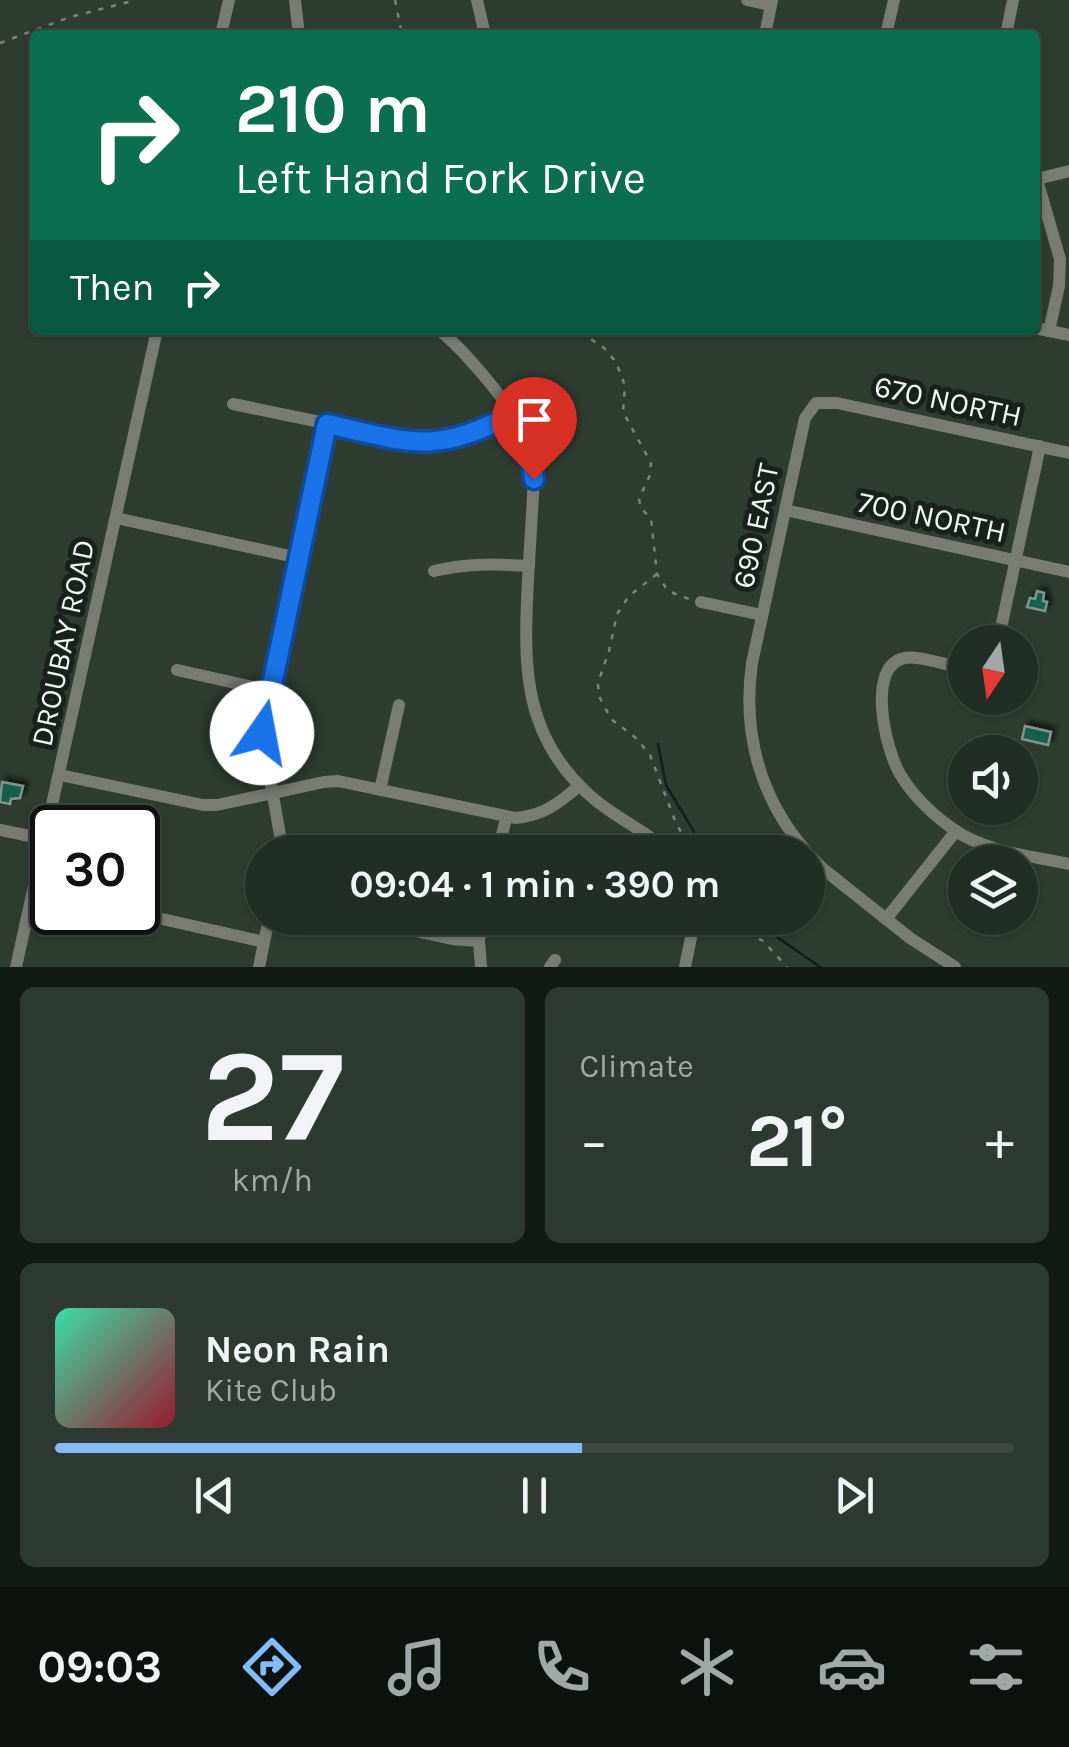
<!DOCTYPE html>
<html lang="en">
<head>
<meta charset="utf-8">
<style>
  :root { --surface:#222d25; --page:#2e3932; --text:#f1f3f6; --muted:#a2a8a7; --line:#3f4942; --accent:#82bcfa }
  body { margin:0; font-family:Karla,sans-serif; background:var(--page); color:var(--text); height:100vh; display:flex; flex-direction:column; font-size:38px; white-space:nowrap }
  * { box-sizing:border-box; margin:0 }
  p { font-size:32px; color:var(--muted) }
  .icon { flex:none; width:55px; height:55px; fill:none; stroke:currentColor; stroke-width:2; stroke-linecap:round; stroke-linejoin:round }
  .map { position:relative; height:967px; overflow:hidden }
  .panel { display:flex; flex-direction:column; gap:20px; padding:20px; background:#131914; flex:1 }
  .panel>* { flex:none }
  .top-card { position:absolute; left:30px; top:30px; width:1010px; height:305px; border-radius:10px; box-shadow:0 2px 8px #0004,0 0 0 2px var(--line); background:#0b6e4f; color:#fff; overflow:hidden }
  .needle { width:65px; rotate:193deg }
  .tools { position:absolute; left:948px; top:625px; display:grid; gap:20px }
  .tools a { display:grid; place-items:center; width:90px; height:90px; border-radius:50%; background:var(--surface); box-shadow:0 2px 8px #0004,0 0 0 2px var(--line); font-size:50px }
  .speed { position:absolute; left:30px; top:805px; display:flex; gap:20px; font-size:50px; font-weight:700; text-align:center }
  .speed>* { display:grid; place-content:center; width:130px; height:130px; border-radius:50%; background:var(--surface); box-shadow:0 2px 8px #0004,0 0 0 2px var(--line); line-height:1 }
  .speed .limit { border:5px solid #111; border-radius:15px; background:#fff; color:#111 }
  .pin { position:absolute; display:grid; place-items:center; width:85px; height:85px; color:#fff; margin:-102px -42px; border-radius:50% 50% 50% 0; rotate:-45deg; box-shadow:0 0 10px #0007 }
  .pin .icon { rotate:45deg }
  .me { position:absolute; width:110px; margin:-55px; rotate:12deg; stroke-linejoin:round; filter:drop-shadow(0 0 8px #0008) }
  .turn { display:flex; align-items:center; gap:35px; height:210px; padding:0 40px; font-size:45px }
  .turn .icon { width:130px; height:130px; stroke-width:2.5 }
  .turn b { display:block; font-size:70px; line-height:85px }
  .then { display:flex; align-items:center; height:95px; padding:0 40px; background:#0003; gap:20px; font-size:38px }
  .big { font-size:75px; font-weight:700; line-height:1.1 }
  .panel .widget { flex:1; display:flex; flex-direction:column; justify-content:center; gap:15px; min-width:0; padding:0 35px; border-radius:15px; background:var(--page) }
  .panel .dial { align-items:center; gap:0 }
  .dial b { font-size:130px; line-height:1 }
  .song { display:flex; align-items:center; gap:30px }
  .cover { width:120px; height:120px; border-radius:15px; background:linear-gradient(135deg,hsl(160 70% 55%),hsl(350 70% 35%)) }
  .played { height:10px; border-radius:5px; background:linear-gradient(90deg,var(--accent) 55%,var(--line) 55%) }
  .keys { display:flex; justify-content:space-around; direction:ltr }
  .heat { display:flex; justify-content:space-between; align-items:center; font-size:55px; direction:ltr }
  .panel .tiles { flex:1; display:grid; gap:20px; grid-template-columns:1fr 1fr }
  .widget:last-child { grid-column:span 2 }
  .trip { position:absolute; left:245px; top:835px; width:580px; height:100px; border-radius:50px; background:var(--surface); box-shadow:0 2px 8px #0004,0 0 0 2px var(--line); font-weight:700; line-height:100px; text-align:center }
  .tab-bar { display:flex; height:160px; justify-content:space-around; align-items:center; background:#0e120f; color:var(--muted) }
  .tab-bar .icon { width:70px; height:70px }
  .tab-bar .current { color:var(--accent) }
  .tab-bar b { font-size:45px; color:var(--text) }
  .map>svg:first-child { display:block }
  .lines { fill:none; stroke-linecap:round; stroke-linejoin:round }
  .stream { stroke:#0e2120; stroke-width:2.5 }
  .building { fill:#175e4b; stroke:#80958e; stroke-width:2.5; filter:url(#shadow) }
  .path { stroke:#7a867d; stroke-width:2.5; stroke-dasharray:5 8; stroke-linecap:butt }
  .minor { stroke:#787c75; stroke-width:12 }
  .route-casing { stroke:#114b97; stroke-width:25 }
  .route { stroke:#1a73e8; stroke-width:18 }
  .labels { text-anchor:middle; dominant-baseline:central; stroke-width:10; stroke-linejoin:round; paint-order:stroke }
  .street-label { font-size:30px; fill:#eff8f1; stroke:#1a211c }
</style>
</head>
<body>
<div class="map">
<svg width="1069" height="967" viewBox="0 0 1069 967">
  <defs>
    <filter id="shadow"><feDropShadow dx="4.5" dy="-4.5" stdDeviation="2.5" flood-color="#0009"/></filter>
  </defs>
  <rect width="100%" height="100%" fill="#2e3c31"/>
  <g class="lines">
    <g class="stream">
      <polyline points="658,744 666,785 693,830 703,852"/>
      <polyline points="750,918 820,967"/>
    </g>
  </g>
  <g class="building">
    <polygon points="1037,591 1044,593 1043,601 1047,602 1045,611 1027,607 1030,598 1035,599"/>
    <polygon points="1025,726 1051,732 1048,745 1022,739"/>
    <polygon points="2,782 23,786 20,798 11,799 10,804 0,802"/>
  </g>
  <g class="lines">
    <g class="path">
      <polyline points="395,0 402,35"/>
      <polyline points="0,43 70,17 136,0"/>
      <polyline points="583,330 585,335 604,348 616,362 625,386 623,412 651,463 650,475 639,499 641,508 651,519 657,574 668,591 689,599"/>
      <polyline points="657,574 629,596 617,614 609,651 601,674 598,685 599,696 611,719 636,738 650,755 676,823 692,852"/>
      <polyline points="726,918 738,927 763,941 787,967"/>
    </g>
    <g class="minor">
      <polyline points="295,0 299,35"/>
      <polyline points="477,0 485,35"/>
      <polyline points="747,0 771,5"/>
      <polyline points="221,35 229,0"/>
      <polyline points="765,35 772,0"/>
      <polyline points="886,35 894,0"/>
      <polyline points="1006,35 1013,0"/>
      <polyline points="1035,173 1060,259 1059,286 1049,331"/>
      <polyline points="1037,179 1069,171"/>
      <polyline points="1035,328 1069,335"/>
      <path d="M439,330C462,348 507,400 519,426C528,443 531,460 534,479C532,513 530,546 528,580C524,659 521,729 583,789C609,815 643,829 670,852"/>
      <polyline points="233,404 417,442 460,438 487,428 512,413"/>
      <polyline points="785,510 1069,572"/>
      <polyline points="116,518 299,558"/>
      <path d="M434,571C467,563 496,564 529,566"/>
      <polyline points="701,602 762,615"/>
      <polyline points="998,642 1040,446"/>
      <path d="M965,669C949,666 920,655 905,658C865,665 886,751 900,774C913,796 932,814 953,829C985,852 1031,856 1069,864"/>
      <polyline points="177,670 271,691"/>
      <path d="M60,775L203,805H217L324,782L338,781L515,818C543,816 559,803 579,786"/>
      <polyline points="380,790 399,705"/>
      <polyline points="0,830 44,839"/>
      <polyline points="283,852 262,733 327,425"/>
      <polyline points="498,852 506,818"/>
      <path d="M807,852C760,799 742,733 752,663L805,418L816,403H837L1069,453"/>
      <polyline points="808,853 822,868 910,938 955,967"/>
      <polyline points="131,912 264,942"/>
      <polyline points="886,919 956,831"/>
      <polyline points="397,927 452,939 479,941"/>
      <polyline points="16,967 157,330"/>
      <polyline points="259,967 269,918"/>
      <polyline points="481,967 479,941 483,918"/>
      <polyline points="550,967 555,960"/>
      <polyline points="685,967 695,918"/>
    </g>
  </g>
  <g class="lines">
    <defs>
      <path id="route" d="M262,733L327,424C407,442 436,456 512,414L530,453L534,479"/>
    </defs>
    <use href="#route" class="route-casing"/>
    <use href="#route" class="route"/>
  </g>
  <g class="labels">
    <g class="street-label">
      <text transform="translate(948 401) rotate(12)">670 NORTH</text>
      <text transform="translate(932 517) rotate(12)">700 NORTH</text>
      <text transform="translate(756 526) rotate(-78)">690 EAST</text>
      <text transform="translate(63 643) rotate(-78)">DROUBAY ROAD</text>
    </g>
  </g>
</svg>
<div class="tools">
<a><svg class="needle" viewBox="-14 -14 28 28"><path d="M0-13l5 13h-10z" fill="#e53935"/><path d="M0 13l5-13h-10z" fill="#a2a8a7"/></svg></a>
<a><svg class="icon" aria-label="sound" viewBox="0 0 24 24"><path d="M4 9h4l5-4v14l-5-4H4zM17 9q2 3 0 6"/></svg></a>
<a><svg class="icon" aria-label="layers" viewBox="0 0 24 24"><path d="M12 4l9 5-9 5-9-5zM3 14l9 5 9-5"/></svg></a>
</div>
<div class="speed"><div class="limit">30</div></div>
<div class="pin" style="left:534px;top:479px;background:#d93025"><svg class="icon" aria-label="arrive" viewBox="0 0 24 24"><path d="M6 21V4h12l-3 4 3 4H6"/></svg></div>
<svg class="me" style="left:262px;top:733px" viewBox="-20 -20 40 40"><circle r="19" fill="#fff"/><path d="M0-13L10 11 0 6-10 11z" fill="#1a73e8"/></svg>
<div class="trip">09:04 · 1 min · 390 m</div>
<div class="top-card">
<div class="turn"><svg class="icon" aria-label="right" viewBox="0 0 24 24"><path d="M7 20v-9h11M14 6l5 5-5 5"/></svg><div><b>210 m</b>Left Hand Fork Drive</div></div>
<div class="then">Then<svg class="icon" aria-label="right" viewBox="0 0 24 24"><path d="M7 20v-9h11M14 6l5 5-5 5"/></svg></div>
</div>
</div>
<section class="panel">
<div class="tiles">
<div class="widget dial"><b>27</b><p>km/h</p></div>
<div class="widget"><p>Climate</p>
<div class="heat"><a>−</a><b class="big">21°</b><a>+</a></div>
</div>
<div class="widget">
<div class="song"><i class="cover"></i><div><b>Neon Rain</b><p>Kite Club</p></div></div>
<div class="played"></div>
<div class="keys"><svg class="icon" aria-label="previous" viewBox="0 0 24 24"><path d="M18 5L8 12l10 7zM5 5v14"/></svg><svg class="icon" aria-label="pause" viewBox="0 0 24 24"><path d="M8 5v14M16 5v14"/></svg><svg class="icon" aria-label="next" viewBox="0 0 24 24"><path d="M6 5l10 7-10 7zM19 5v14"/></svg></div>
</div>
</div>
</section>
<nav class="tab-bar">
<b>09:03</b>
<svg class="icon current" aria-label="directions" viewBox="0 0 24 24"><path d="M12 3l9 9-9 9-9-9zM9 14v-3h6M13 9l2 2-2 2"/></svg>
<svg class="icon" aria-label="music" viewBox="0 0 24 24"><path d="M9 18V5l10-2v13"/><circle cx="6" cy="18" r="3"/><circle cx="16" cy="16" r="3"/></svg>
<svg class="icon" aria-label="phone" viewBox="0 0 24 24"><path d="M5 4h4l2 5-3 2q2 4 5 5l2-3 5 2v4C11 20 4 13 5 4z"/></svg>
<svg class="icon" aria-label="climate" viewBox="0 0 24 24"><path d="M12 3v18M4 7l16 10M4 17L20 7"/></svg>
<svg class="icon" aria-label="car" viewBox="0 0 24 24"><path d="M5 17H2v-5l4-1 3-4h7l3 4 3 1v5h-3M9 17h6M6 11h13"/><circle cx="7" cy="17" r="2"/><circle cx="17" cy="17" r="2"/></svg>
<svg class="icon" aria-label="filters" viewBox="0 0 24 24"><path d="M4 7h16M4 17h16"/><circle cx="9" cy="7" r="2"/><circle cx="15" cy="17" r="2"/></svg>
</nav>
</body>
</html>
